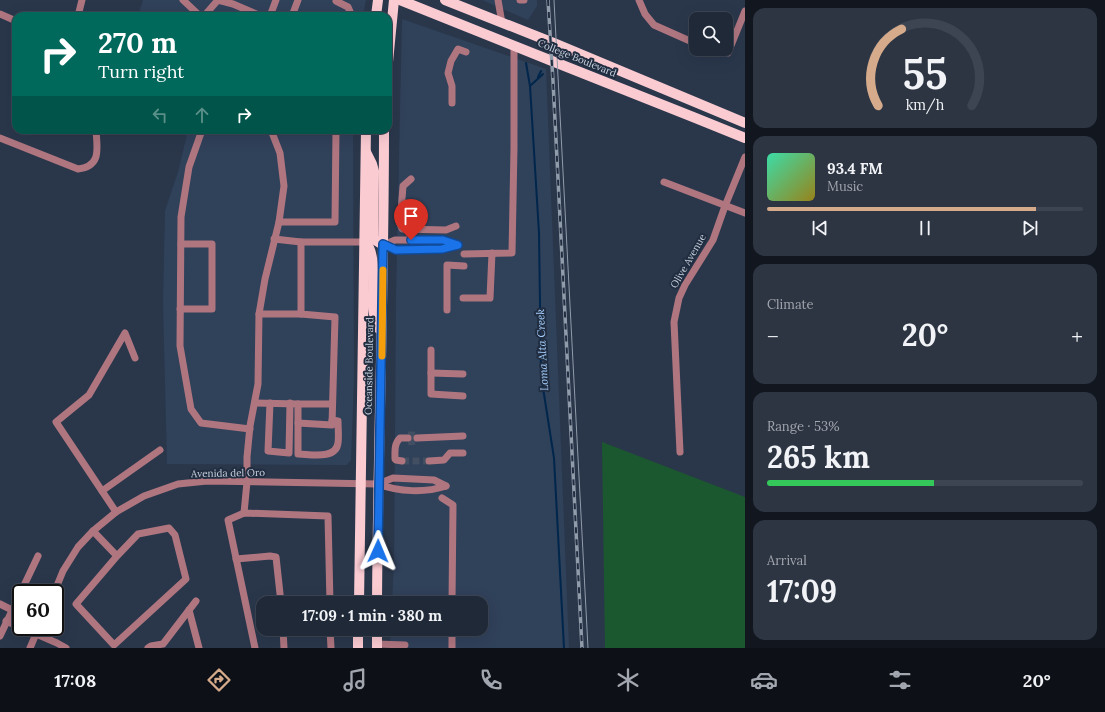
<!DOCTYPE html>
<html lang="en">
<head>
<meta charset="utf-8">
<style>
  :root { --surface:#202938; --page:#2d3543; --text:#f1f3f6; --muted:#a2a6ae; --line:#3d4553; --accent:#d6ab8b }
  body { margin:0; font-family:Lora,serif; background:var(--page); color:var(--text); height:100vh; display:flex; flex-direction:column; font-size:15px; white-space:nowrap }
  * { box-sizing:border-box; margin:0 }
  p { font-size:13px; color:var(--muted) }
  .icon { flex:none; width:22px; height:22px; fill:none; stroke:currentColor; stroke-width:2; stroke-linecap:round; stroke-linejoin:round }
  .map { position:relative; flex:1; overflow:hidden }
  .details { display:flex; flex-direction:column; gap:8px; padding:8px; background:#12171f; width:360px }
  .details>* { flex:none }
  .top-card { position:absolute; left:12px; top:12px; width:380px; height:122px; border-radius:12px; box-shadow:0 4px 16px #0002,0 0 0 1px var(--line); background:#00695c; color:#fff; overflow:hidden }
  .buttons { position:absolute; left:689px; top:12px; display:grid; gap:8px }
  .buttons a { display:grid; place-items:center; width:44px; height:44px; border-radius:8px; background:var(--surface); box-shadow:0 4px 16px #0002,0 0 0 1px var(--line); font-size:20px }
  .speed { position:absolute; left:12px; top:584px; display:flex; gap:8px; font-size:20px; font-weight:700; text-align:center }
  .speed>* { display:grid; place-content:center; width:52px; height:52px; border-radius:50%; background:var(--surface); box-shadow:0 4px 16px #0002,0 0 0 1px var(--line); line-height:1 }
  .speed .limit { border:2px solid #111; border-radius:6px; background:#fff; color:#111 }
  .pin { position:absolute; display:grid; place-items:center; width:34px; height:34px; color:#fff; margin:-41px -17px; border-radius:50% 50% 50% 0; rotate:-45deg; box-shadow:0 0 4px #0007 }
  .pin .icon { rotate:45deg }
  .me { position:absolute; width:44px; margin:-22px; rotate:1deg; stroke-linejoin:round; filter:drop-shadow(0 0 3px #0008) }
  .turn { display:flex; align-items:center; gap:14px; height:84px; padding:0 20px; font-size:18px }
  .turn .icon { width:52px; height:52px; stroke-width:2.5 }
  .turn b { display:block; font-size:28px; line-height:34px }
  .lanes { display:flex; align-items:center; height:38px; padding:0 20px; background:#0003; justify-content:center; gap:20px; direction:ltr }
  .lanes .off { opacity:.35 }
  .big { font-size:30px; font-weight:700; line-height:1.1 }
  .details .widget { flex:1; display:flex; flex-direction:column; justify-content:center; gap:6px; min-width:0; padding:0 14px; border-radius:12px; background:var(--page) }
  .details .dial { align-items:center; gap:0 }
  .dial svg { height:104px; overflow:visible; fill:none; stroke:var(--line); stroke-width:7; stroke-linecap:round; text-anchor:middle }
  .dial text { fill:var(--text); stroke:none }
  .song { display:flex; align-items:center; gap:12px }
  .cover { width:48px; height:48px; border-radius:6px; background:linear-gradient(135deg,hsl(160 70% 55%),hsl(50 70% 35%)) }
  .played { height:4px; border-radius:2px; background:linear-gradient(90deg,var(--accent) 85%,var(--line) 85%) }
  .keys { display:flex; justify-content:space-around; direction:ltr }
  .heat { display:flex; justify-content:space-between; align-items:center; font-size:22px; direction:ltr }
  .charge { height:6px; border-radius:3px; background:linear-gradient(90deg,#34c759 53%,var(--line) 0) }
  .trip { position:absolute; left:256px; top:596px; width:232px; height:40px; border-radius:12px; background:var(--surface); box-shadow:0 4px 16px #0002,0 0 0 1px var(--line); font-weight:700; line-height:40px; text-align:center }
  .dock { display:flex; height:64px; justify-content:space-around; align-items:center; background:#0d1016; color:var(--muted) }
  .dock .icon { width:28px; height:28px }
  .dock .active { color:var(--accent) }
  .dock b { font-size:18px; color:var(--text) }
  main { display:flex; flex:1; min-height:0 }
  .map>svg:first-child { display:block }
  .built { fill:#30415a }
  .green { fill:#1b582f }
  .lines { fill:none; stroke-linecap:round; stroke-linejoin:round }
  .stream { stroke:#00264c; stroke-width:2 }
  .minor-tunnel { stroke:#424e61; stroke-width:7; stroke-dasharray:7 3.5; stroke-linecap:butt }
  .minor { stroke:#af7680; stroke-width:7 }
  .major { stroke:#fbcbd2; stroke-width:10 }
  .tram { stroke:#919cab; stroke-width:1 }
  .rail-casing { stroke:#919cab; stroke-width:3.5 }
  .rail { stroke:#212d40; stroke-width:2; stroke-dasharray:6; stroke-linecap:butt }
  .route-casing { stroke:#114b97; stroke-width:10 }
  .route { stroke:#1a73e8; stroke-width:7 }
  .slow { stroke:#f59e0b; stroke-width:7 }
  .labels { text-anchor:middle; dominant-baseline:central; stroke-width:4; stroke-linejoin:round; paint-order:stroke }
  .street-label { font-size:10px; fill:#c9d2de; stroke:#212d40 }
  .water-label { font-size:11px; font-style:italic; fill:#a6d0ff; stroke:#212d40 }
</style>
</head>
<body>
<main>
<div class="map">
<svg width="745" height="648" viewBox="0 0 745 648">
  <rect width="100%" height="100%" fill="#2a374b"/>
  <g class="built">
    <polygon points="143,0 366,0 363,16 138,16"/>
    <polygon points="482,0 537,0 537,6 528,20"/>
    <polygon points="402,19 546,69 569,648 390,648 391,629 481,629 481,603 392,603 394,564 396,298"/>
    <polygon points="188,130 353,130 354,380 351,460 347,465 167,464 163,303 165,211 178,172"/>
  </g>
  <polygon class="green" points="602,442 745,497 745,648 605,648"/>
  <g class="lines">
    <g class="stream">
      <polyline points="526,63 530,86 539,233 541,375 554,458 564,648"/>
      <polyline points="538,77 541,71"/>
      <polyline points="530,86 543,74"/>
    </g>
    <g class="minor-tunnel">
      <polyline points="408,435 417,435"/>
      <polyline points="408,442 417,441"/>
      <polyline points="402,461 429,461"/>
    </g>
    <g class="minor">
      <polyline points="183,0 200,16"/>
      <polyline points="498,0 502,23"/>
      <polyline points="520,0 524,0"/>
      <polyline points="639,0 645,14 654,25 690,41"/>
      <polyline points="336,1 348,7 351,14 350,16"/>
      <polyline points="0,14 16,21"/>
      <polyline points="78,16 82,0"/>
      <polyline points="204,16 218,0 233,4 261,16"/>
      <polyline points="270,16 276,0"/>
      <polyline points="292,16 298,0"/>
      <polyline points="728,53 745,11"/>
      <polyline points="452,103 452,86 448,73 451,61 458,49 466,52"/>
      <polyline points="202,130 189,167 181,217 180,346 191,409 201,423 250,429"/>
      <path d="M0,138L78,169C102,166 97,148 96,130"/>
      <polyline points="411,179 403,186 400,224 402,229 446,230 456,226"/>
      <polyline points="664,182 745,213"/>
      <polyline points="279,222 335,222 336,130"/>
      <polyline points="274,239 301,242 364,242"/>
      <polyline points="383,245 396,250 442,249 458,245"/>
      <polyline points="383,245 395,240 443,240 457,245"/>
      <polyline points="464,254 512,253 514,148 514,46"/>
      <polyline points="463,298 490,298 492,253"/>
      <polyline points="180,309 212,309 212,244 181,244"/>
      <polyline points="447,310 447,265 464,266"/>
      <polyline points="259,314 301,314"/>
      <polyline points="431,350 431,394 463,396"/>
      <polyline points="431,373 463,374"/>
      <polyline points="255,403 298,404 298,423 332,425 335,317 301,314 301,242"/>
      <polyline points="270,403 268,451 289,453 290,403"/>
      <polyline points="298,404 332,404"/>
      <path d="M298,423V454C310,454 336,460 338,443C339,436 338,428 338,421L332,420"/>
      <polyline points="417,438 463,436"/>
      <polyline points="680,452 674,322 679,298 685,285 713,240 725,206 745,157"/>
      <path d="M402,461L396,460L395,459C395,451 394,444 400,438H408"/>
      <polyline points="429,461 444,460 450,453 463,453"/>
      <polyline points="378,484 393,478 434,480 446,486"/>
      <polyline points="102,491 160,450"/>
      <polyline points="442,498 453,505 452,603"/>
      <polyline points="116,512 56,422 89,395 125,333 135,358"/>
      <polyline points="244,513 247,482 247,457 250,426 258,384 259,314 265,279 279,222 284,186 280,153 271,130"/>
      <polyline points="93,531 117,556 76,604 114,645 186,579 175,535 169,528 138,534 117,556"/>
      <polyline points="236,559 270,556 276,557 281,603"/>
      <path d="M54,593L63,571L78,547L93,531L116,512L144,496L178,484L207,481L378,484C399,492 425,493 446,486"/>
      <polyline points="0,604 12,610"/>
      <polyline points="189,610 199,648"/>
      <polyline points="6,621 57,643 66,648"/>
      <polyline points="283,629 284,648"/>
      <polyline points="330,629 331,648"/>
      <polyline points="0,636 38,556"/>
      <polyline points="377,644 405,645"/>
      <polyline points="30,648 39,627"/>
      <polyline points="148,648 151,646 163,644 196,601"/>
      <polyline points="255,648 228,520 244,513 328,516 330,603"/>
      <polyline points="452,648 452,629"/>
    </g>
    <g class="major">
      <polyline points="400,0 552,61 693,117 745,138"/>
      <polyline points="445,0 556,44 745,123"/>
      <polyline points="376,16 378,0"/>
      <polyline points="388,62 394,0"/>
      <polyline points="366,152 372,164 374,171 373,237 375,240 383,245"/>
      <path d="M365,243C377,249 372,294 373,307C373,315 377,322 379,329"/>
      <polyline points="359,603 366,130"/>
      <path d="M377,603C378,445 384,288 384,130"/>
      <polyline points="358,648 358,629"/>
      <polyline points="377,648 377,629"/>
    </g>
    <polyline class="tram" points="554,0 588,648"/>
    <defs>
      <polyline id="rail" points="548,0 553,81 582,648"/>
    </defs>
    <use href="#rail" class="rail-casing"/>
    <use href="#rail" class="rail"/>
  </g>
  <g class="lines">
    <defs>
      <polyline id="route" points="378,551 383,244 396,250 442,249 458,245 443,240 411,240"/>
    </defs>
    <use href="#route" class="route-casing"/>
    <use href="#route" class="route"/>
    <polyline class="slow" points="382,356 383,270"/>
  </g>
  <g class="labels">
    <g class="street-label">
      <text transform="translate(577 58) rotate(22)">College Boulevard</text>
      <text transform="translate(688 261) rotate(-60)">Olive Avenue</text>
      <text transform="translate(369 366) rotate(-89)">Oceanside Boulevard</text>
      <text transform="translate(228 473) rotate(-1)">Avenida del Oro</text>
    </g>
    <g class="water-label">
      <text transform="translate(542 350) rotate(-93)">Loma Alta Creek</text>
    </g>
  </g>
</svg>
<div class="buttons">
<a><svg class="icon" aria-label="search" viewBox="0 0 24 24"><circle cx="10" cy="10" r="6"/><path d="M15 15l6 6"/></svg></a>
</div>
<div class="speed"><div class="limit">60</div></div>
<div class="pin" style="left:411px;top:240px;background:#d93025"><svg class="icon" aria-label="arrive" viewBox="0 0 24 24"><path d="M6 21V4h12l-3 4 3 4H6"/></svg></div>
<svg class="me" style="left:378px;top:551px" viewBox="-20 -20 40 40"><path d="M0-17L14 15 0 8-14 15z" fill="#1a73e8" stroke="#fff" stroke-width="4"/></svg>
<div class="trip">17:09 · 1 min · 380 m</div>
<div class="top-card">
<div class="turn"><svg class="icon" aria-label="right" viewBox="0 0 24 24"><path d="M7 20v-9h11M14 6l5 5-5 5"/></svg><div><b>270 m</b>Turn right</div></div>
<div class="lanes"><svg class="icon off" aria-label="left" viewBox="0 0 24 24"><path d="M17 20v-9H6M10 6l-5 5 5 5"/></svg><svg class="icon off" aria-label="ahead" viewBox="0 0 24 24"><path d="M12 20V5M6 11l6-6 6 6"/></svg><svg class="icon" aria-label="right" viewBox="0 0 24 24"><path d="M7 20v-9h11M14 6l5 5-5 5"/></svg></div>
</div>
</div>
<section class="details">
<div class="widget dial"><svg viewBox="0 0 100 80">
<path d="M14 69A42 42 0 1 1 86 69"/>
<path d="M14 69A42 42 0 0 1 32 10" stroke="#d6ab8b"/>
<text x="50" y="56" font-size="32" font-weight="700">55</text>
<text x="50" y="72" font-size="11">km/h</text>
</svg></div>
<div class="widget">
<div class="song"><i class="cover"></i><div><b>93.4 FM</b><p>Music</p></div></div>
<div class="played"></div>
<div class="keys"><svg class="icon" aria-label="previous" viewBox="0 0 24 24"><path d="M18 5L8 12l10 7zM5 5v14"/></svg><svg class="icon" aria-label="pause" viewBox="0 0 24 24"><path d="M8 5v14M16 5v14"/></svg><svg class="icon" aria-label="next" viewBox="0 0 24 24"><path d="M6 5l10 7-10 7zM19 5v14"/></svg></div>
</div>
<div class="widget"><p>Climate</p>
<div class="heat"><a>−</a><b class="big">20°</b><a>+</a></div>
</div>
<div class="widget"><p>Range · 53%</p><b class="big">265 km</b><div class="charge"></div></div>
<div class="widget"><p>Arrival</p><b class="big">17:09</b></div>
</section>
</main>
<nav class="dock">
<b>17:08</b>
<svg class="icon active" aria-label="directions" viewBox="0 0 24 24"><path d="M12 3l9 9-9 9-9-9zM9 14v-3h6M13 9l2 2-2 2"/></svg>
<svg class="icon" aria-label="music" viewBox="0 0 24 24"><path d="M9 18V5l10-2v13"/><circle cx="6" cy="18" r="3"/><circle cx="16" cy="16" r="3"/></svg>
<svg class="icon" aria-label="phone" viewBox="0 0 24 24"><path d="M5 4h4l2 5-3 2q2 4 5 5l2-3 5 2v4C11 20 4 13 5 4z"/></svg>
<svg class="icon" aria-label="climate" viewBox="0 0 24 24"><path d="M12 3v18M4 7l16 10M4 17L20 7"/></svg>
<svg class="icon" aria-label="car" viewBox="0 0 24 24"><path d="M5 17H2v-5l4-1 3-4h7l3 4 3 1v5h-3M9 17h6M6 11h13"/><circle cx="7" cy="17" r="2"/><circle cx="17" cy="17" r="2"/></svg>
<svg class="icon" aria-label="filters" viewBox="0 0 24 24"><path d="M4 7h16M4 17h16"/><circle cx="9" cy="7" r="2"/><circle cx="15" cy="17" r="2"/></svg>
<b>20°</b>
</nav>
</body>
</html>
